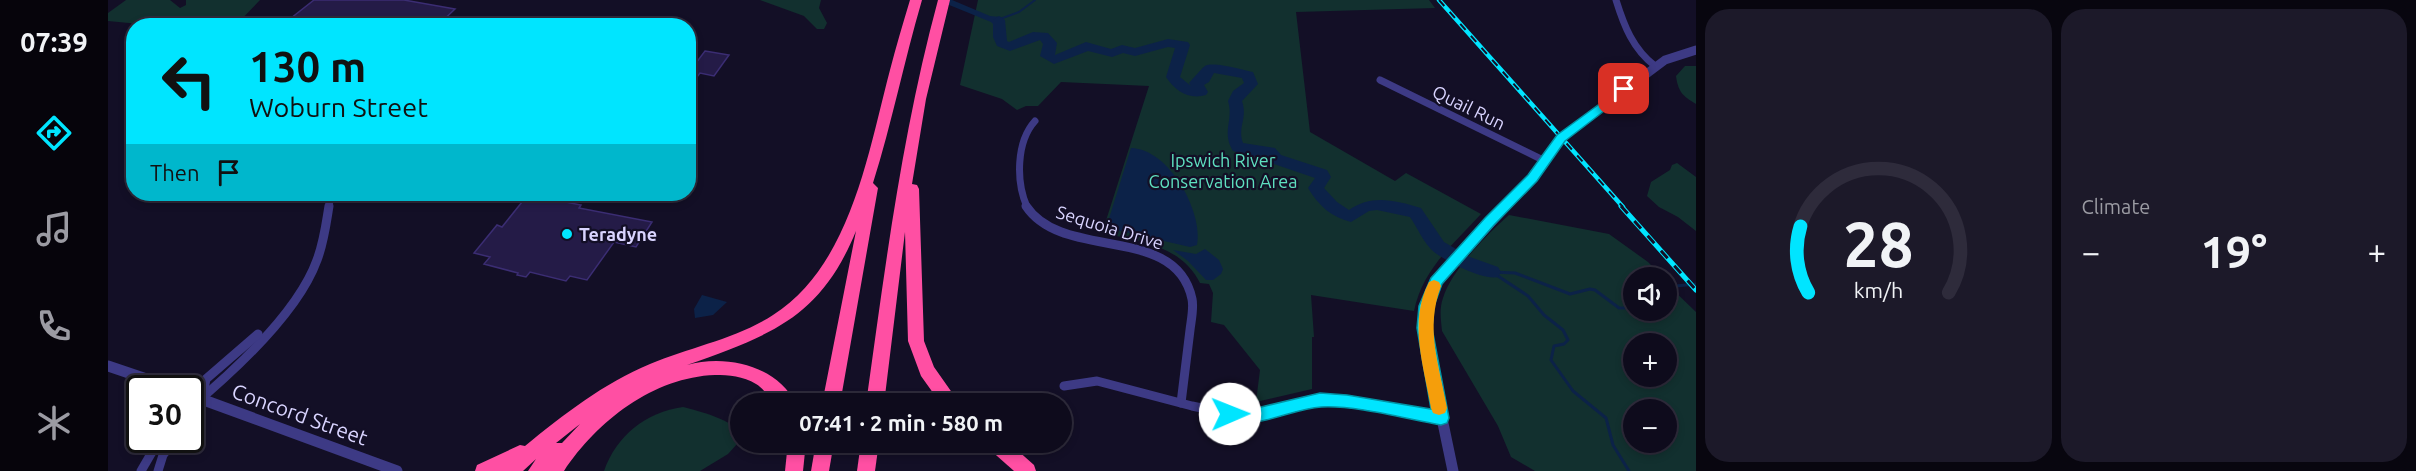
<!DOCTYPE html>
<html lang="en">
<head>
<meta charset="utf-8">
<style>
  :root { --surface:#0e0b1c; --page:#1c1929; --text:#f1f3f6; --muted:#9b9ba3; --line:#2e2b3b; --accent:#00e5ff }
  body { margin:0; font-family:Ubuntu,sans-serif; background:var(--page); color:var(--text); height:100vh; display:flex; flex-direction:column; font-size:22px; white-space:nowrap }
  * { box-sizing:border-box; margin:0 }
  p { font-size:20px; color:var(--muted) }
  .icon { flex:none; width:33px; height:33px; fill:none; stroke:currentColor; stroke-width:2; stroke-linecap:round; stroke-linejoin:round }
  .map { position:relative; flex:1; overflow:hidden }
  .side { display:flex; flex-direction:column; gap:9px; padding:9px; background:#08060f; width:720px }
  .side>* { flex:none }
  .guide { position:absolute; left:18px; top:18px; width:570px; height:183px; border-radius:24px; box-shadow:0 3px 9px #0003,0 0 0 2px var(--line); background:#00e5ff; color:#111; overflow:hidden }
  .tools { position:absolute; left:1515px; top:267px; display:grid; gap:12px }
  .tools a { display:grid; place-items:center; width:54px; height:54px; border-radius:50%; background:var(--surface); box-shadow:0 3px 9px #0003,0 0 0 2px var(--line); font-size:30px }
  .speed { position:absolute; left:18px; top:375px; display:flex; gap:12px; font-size:30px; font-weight:700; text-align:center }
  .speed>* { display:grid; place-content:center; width:78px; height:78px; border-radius:50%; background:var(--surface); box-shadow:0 3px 9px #0003,0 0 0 2px var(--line); line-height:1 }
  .speed .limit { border:3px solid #111; border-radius:9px; background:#fff; color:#111 }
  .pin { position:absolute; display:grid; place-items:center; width:51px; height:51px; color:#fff; margin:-26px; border-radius:12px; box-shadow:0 3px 9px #0006 }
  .me { position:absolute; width:66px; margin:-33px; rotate:89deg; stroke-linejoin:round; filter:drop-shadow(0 0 4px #0008) }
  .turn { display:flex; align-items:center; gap:21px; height:126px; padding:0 24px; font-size:27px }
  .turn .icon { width:78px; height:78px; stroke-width:2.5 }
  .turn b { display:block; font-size:42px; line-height:51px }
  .then { display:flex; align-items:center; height:57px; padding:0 24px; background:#0003; gap:12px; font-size:22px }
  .big { font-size:45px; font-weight:600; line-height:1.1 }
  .side .card { flex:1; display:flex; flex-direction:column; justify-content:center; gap:9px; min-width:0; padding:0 21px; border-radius:24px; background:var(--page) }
  .side .dial { align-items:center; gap:0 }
  .dial svg { height:156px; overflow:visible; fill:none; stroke:var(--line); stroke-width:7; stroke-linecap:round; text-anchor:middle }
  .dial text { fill:var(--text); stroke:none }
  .heat { display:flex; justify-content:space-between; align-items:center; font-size:33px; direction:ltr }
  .side .tiles { flex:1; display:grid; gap:9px; grid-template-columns:repeat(2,1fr) }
  .trip { position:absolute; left:622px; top:393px; width:342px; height:60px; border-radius:30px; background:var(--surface); box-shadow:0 3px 9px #0003,0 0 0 2px var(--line); font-weight:600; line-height:60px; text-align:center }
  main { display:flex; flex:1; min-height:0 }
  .tabs { display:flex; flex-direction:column; width:108px; justify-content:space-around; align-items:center; background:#06040b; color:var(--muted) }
  .tabs .icon { width:42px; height:42px }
  .tabs .current { color:var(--accent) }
  .tabs b { font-size:27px; color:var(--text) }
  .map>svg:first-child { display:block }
  .green { fill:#12302f; fill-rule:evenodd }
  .water { fill:#0c2248 }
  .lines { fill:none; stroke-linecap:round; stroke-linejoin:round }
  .stream-far1 { stroke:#0c2248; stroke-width:2 }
  .stream { stroke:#0c2248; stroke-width:3 }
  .river { fill:#0c2248; fill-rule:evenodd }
  .building { fill:#241b47; stroke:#3b2d73; stroke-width:1.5 }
  .minor-far1 { stroke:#3d3a85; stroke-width:7 }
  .minor { stroke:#3d3a85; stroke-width:9 }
  .tertiary-far1 { stroke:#3d3a85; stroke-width:9 }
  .tertiary { stroke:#3d3a85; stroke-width:11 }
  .motorway { fill:#ff4fa3; fill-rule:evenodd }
  .rail-far1-casing { stroke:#00e5ff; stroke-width:4.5 }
  .rail-casing { stroke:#00e5ff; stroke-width:5 }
  .rail-far1 { stroke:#130f26; stroke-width:2; stroke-dasharray:8; stroke-linecap:butt }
  .rail { stroke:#130f26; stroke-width:3; stroke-dasharray:10; stroke-linecap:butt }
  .route { fill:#00e5ff; stroke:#0095a6; stroke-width:1.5 }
  .slow { fill:#f59e0b }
  .poi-dot { fill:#00e5ff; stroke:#130f26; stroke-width:2 }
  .labels { text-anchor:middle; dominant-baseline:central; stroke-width:4.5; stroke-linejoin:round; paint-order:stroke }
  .street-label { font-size:18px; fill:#d9d4ff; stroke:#130f26 }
  .park-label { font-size:18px; fill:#5fe0c0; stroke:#130f26 }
  .poi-label { font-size:18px; font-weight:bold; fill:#d9d4ff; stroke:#130f26; text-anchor:start }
  .near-street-label { font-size:21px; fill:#d9d4ff; stroke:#130f26 }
</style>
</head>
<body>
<main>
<nav class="tabs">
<b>07:39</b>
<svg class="icon current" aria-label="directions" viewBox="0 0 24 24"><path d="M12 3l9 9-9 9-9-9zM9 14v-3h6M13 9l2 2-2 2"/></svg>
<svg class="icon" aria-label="music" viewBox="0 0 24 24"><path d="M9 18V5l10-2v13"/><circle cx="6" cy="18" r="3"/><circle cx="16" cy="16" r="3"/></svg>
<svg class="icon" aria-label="phone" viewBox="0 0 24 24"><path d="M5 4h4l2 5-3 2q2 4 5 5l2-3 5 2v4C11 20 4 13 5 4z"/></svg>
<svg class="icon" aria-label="climate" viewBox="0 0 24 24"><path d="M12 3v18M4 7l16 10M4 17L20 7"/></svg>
</nav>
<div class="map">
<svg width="1588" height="471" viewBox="0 0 1588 471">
  <rect width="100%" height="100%" fill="#130f26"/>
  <g class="green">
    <polygon points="18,0 62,0 72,8 78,5 78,0 152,0 128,25 87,25 84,20 75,26 42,25 0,21 0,13"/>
    <polygon points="652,0 713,0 711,8 719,23 716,29 709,29 696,16"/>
    <path d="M870,0H1321L1327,8L1188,12L1202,132L1287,181L1298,173L1373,214C1345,245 1315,268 1306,311L1203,295L1206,337H1204V389L1148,402L1152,370L1116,325L1103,322L1105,293L1101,284L1092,283C1073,245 1031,241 994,233L1041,86L953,82L930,106H918L909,110L894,99L852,85Z"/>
    <path d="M1577,66H1588V104C1574,96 1570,91 1568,76Z"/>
    <polygon points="1569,163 1588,177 1588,231 1570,217 1551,207 1539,196 1543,182 1562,170 1564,165"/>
    <path d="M1401,215L1501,234L1540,262L1555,277L1526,278V310H1558L1559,284L1588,312V471H1427L1403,457L1390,426L1334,331C1333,320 1331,309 1335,298C1343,271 1379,234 1401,215ZM1526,344H1558V376H1526ZM1526,410H1558V442H1526Z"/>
    <path d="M575,407C591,411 625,420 633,434L629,444L620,454L592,471H496C508,436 538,412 575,407Z"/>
  </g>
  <g class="water">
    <path d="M829,0H844L882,16L893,17C899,25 897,31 893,40L887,39V26L883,22Z"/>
    <path d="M1023,148C1061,149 1095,211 1089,245L1082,247L1008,230L999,225Z"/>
    <polygon points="1097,249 1111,260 1115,269 1113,274 1105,280 1098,280 1080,261 1065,250 1088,254"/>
    <polygon points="594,295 619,302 605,315 587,318 586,309"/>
  </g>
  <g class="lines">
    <polyline class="stream-far1" points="892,19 911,12 927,0"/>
    <g class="stream">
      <polyline points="1384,272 1420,296 1436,315 1455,330 1460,340 1456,344 1446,346 1443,360 1465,391 1498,418 1505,445 1521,471"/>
      <polyline points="1384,272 1407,273 1462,294 1482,289 1487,290 1511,308 1526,308"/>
      <polyline points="1558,287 1588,284"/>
    </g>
    <path class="river" d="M891,16L897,20L899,41L901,42L925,32L940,33L949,43L947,55L978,42L1003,49L1014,45L1027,48L1060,39L1080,42L1082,45L1072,77L1083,86L1081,83C1083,81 1095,67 1097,66C1105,61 1135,70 1145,72L1150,84L1134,101C1140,119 1129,127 1135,143L1167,148L1173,155L1219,170L1223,177L1216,188L1229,202L1241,210C1263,194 1287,200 1313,208L1336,242L1362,257L1390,267L1393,272L1390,277C1375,281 1338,261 1326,252C1316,244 1309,227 1302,217L1269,210L1261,211L1243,222C1223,217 1211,206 1200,188L1207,178L1163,163L1158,157L1141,156L1125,151C1113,131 1126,121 1120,101L1125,91L1136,83L1134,78L1106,73L1101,82L1096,85L1100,92L1098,95C1081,100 1067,91 1058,77L1067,48L1060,47L1027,56L1015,53L1004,57L980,51L946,64L932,56L935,44L932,40L902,51L889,46L885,37V20Z"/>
  </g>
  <g class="building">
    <polygon points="206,0 296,0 347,9 329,26 173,26"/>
    <polygon points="597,51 621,55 606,76 592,73 580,89 580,62 588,63"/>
    <polygon points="417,194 473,205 471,208 544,222 528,247 506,242 479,280 462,276 458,281 422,272 418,277 409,275 410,273 376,264 382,257 366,253 389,225 394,227 418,197"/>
  </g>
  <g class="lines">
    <g class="minor-far1">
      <path d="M1508,0C1516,26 1525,49 1547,66"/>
      <polyline points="1272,80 1437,161"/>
      <polyline points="221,207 223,194"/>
      <path d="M919,207C908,182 908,142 927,121"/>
    </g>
    <g class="minor">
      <path d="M918,206C955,262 1068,223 1084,299C1086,308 1083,321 1082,330C1079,355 1076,379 1073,403"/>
      <polyline points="956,386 989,381 1084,406 1133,416 1153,414 1212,400 1239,402 1333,418"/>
      <path d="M82,408C125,372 190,313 209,260C216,242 218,224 221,206"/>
      <polyline points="82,423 94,399 98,379 150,334"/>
      <polyline points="33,471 51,440"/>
      <polyline points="50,471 55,455 67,440"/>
    </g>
    <polyline class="tertiary-far1" points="1395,207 1424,178 1453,138 1557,60 1588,50"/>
    <g class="tertiary">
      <polyline points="0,366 65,388"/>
      <polyline points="82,395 289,471"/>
      <polyline points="1345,471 1317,337 1317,314 1328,282 1397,206"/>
    </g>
    <g class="motorway">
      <path d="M802,0H814C796,61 784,123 765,183L770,188L732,404H714L748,231C712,319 662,335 579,365C617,354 669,365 688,404H667C661,397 655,388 648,384C635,376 621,375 607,375C546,377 489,421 456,471H420L428,459L415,471H367L369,465L412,445L417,446C455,415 496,383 542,364C582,347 628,339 665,315C743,265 760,153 782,70C788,47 795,23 802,0ZM472,424L454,443H448Z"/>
      <path d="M830,0H842L818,99L804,184L809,185L811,189L816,341L826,367L852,404H833L813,376L800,341L797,232L776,404H758C777,268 794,133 830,0Z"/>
      <polygon points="680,442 698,442 695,471 677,471"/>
      <polygon points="708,442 726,442 721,471 703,471"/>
      <polygon points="753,442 771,442 767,471 749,471"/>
      <polygon points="877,442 900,442 926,465 928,471 906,471 880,448"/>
    </g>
    <defs>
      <polyline id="rail-far1" points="1331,0 1515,207"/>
      <polyline id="rail" points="1513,206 1588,290"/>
    </defs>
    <use href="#rail-far1" class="rail-far1-casing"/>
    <use href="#rail" class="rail-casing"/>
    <use href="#rail-far1" class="rail-far1"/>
    <use href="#rail" class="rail"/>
  </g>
  <path class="route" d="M1516,86L1521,87V92L1457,141L1429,181L1386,225L1334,284L1326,306L1324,328L1341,418L1339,423L1333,425C1298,419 1248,405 1213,407C1182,409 1148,431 1117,419L1114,414L1117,409L1153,407L1212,393L1239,395L1323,409L1309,328L1311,306L1323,278L1377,218L1420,175L1449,135Z"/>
  <path class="slow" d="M1326,280L1331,282L1333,286C1317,329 1331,364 1339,408L1337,413L1331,415L1325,413L1323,408C1316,366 1300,322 1321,282Z"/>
  <circle class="poi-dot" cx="459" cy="234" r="6"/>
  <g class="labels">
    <g class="street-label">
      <text transform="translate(1361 107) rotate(26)">Quail Run</text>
      <text transform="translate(1002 227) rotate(17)">Sequoia Drive</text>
    </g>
    <g class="park-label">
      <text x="1115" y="160">Ipswich River<tspan x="1115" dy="21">Conservation Area</tspan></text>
    </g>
    <g class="poi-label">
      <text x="471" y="234">Teradyne</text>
    </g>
    <g class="near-street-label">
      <text transform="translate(192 414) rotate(20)">Concord Street</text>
    </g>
  </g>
</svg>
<div class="tools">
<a><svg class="icon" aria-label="sound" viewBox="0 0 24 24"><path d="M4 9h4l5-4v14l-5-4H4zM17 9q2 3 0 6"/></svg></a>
<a>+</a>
<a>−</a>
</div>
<div class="speed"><div class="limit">30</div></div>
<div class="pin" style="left:1516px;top:89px;background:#d93025"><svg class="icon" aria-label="arrive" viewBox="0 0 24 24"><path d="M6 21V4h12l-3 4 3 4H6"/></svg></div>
<svg class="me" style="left:1122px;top:414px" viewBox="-20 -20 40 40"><circle r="19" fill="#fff"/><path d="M0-13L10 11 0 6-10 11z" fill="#00e5ff"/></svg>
<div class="trip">07:41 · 2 min · 580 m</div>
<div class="guide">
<div class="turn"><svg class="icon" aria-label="left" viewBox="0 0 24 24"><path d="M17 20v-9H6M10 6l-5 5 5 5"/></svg><div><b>130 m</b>Woburn Street</div></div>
<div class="then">Then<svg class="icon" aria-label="arrive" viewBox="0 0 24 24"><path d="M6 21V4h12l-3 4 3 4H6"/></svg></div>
</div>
</div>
<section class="side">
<div class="tiles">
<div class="card dial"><svg viewBox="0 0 100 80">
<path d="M14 69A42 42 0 1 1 86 69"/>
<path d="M14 69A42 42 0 0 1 10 35" stroke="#00e5ff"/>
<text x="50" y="56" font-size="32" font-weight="700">28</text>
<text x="50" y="72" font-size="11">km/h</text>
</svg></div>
<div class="card"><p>Climate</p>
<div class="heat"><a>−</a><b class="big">19°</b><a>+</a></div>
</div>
</div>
</section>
</main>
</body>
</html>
